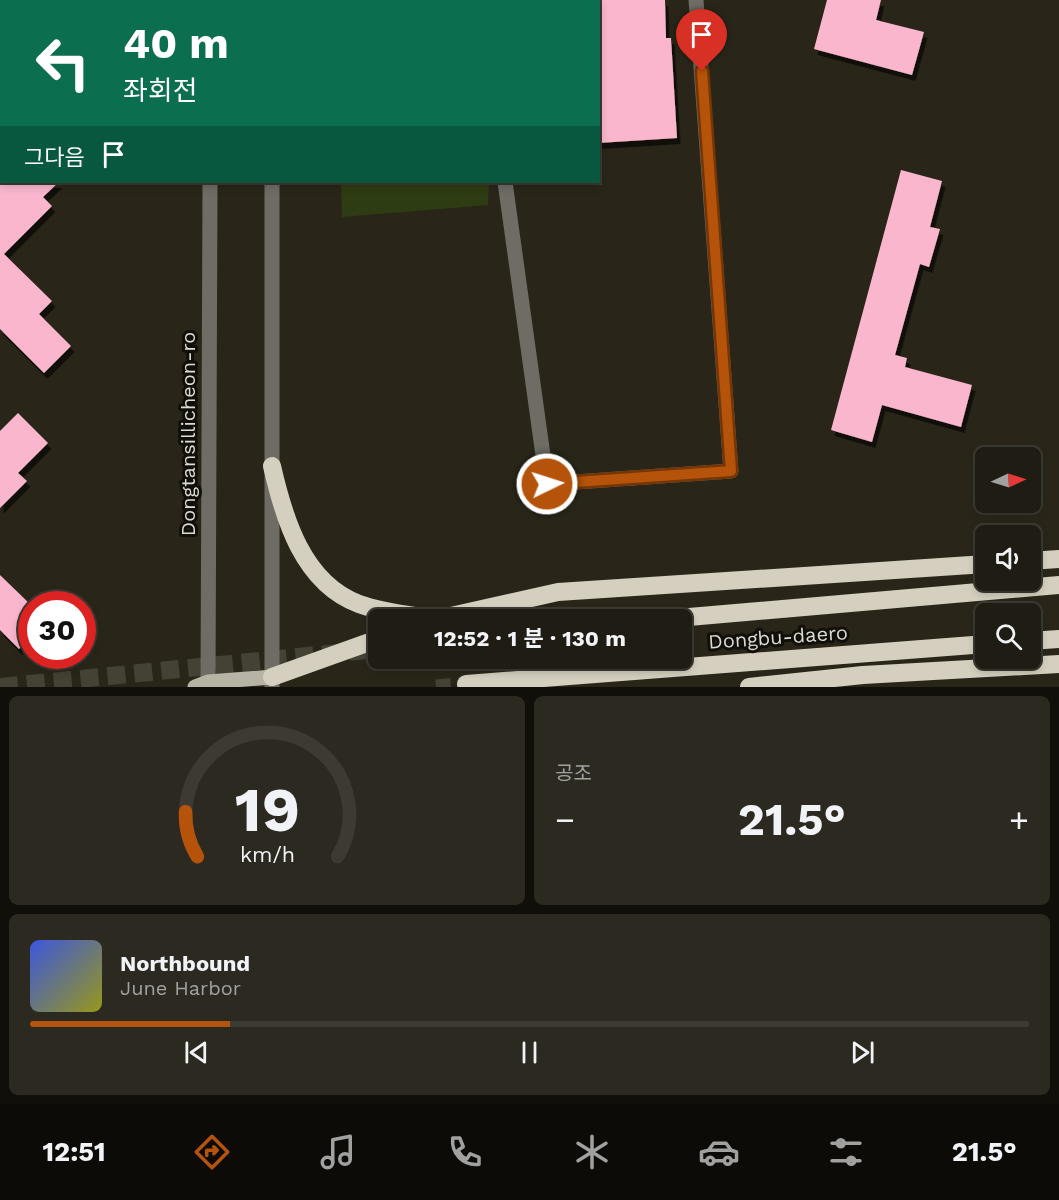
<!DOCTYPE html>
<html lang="ko">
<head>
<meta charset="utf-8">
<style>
  :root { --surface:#1f1c13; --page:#2c2921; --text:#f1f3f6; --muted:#a1a1a0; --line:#3c3a33; --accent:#b45309 }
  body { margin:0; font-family:"Work Sans","Noto Sans KR",sans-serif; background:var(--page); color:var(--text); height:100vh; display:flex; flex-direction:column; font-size:22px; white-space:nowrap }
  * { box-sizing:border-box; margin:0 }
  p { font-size:20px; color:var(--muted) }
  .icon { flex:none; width:33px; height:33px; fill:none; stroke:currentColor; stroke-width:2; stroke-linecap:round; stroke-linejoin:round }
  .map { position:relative; height:687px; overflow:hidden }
  .drawer { display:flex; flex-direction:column; gap:9px; padding:9px; background:#110f0a; flex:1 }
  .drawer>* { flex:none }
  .top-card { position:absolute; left:0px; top:0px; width:600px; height:183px; box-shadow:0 3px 9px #0003,0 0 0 2px var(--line); background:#0b6e4f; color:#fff; overflow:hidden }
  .needle { width:39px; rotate:86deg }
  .buttons { position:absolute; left:975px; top:447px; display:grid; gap:12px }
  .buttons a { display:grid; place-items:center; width:66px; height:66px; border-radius:9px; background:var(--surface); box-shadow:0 3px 9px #0003,0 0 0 2px var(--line); font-size:30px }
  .speed { position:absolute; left:18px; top:591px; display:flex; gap:12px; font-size:30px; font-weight:700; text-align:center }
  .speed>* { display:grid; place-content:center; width:78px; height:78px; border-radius:50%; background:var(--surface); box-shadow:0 3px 9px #0003,0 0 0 2px var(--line); line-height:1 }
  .speed .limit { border:9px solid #d22; background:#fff; color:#111 }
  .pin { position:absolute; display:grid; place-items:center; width:51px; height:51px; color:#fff; margin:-62px -26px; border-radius:50% 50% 50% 0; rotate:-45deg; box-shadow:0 0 6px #0007 }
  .pin .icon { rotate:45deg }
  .me { position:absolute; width:66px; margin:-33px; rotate:86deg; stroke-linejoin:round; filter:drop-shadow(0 0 4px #0008) }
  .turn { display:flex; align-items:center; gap:21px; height:126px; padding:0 24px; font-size:27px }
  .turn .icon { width:78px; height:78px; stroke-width:2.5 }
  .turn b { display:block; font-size:42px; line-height:51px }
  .then { display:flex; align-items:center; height:57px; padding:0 24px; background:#0003; gap:12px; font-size:22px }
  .big { font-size:45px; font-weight:700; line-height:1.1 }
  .drawer .widget { flex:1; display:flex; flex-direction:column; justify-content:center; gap:9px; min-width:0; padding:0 21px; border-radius:9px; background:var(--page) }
  .drawer .dial { align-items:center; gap:0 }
  .dial svg { height:156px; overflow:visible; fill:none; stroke:var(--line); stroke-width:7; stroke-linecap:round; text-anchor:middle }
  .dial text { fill:var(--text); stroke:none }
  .song { display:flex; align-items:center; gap:18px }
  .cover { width:72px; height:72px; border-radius:9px; background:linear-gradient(135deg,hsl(230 70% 55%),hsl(60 70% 35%)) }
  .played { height:6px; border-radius:3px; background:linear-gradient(90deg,var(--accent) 20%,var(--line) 20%) }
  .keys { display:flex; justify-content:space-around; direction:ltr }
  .heat { display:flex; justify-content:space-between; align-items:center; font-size:33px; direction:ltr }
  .drawer .tiles { flex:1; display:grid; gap:9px; grid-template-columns:1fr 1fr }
  .widget:last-child { grid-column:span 2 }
  .trip { position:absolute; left:368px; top:609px; width:324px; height:60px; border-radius:9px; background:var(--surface); box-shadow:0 3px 9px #0003,0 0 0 2px var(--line); font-weight:700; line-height:60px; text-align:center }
  .tab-bar { display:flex; height:96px; justify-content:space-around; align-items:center; background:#0c0b08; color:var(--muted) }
  .tab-bar .icon { width:42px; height:42px }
  .tab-bar .selected { color:var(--accent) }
  .tab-bar b { font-size:27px; color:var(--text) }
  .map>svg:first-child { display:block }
  .green { fill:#2e3c13 }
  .building { fill:#f9b6cd; filter:url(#shadow) }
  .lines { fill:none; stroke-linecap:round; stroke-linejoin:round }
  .minor-tunnel { stroke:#444135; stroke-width:15; stroke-dasharray:15 8; stroke-linecap:butt }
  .highway-tunnel { stroke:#444135; stroke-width:18; stroke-dasharray:18 9; stroke-linecap:butt }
  .minor { stroke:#6e6c65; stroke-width:15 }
  .major { stroke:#b7b3a5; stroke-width:15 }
  .highway { stroke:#d4cfbe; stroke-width:18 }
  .route-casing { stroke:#753606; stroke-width:15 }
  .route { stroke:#b45309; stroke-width:10 }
  .labels { text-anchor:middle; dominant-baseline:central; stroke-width:6; stroke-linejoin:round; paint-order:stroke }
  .street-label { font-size:20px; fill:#dddbd2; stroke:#100f09 }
</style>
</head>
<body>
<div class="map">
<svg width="1059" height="687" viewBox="0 0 1059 687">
  <defs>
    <filter id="shadow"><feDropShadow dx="3.5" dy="6" stdDeviation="0" flood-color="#0009"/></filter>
  </defs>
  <rect width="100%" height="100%" fill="#292619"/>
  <g class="green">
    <polygon points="338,0 492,0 338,2"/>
    <polygon points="341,182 489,182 488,205 342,217"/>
  </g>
  <g class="building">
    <polygon points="598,0 665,0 666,38 671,38 677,138 598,143"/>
    <polygon points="827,0 881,0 876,20 924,32 912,75 814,49"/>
    <polygon points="901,170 942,181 930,227 940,229 929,267 920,264 895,355 907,358 905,367 972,385 961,427 882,405 872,442 831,430"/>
    <polygon points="0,182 59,182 43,197 52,206 4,254 52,301 39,314 71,346 44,373 0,329"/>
    <polygon points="18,413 48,443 18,473 27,481 0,508 0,431"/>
    <polygon points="0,575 32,606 32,636 19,649 0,630"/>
  </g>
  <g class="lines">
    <polyline class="minor-tunnel" points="436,687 466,684"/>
    <polyline class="highway-tunnel" points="0,687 378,649"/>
    <g class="minor">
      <polyline points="222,2 222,0"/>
      <polyline points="277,2 277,0"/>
      <polyline points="506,2 506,0"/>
      <polyline points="505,182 547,484 731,471 696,0"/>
      <polyline points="208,687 210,182"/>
      <polyline points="272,687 272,182"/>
    </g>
    <polyline class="major" points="195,687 208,682 272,677"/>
    <g class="highway">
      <path d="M272,466C284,519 303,583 359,604C384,613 410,615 435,619"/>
      <polyline points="1030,561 1059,559"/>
      <polyline points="433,620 558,592 986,564"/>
      <polyline points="654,620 1059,585"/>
      <polyline points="1030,641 1059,639"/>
      <polyline points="272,677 378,639"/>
      <polyline points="466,684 986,644"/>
      <polyline points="749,687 863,675 1059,664"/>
    </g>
  </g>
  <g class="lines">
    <defs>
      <polyline id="route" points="547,484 731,471 702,71"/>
    </defs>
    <use href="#route" class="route-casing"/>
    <use href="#route" class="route"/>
  </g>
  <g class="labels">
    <g class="street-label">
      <text transform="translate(188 434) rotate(-90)">Dongtansillicheon-ro</text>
      <text transform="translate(778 637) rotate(-4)">Dongbu-daero</text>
    </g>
  </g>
</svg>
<div class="buttons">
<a><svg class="needle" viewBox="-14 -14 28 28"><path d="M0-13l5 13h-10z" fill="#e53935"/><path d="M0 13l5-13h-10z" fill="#a1a1a0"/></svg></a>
<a><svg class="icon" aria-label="sound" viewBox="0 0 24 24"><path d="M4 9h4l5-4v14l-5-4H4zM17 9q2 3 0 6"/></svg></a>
<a><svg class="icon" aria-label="search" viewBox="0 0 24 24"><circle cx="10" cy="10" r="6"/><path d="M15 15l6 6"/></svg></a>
</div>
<div class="speed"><div class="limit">30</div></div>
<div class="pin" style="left:702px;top:71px;background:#d93025"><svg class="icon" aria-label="arrive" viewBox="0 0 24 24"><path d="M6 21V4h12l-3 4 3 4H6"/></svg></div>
<svg class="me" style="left:547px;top:484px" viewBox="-20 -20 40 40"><circle r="17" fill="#b45309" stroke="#fff" stroke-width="3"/><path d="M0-11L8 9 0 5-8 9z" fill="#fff"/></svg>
<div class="trip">12:52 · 1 분 · 130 m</div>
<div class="top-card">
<div class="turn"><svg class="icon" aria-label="left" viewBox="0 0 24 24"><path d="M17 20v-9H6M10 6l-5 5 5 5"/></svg><div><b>40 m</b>좌회전</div></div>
<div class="then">그다음<svg class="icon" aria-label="arrive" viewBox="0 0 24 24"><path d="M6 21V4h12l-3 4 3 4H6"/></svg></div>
</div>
</div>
<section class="drawer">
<div class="tiles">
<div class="widget dial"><svg viewBox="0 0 100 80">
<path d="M14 69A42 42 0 1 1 86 69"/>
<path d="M14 69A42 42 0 0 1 8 46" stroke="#b45309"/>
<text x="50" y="56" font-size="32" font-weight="700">19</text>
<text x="50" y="72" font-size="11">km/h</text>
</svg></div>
<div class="widget"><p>공조</p>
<div class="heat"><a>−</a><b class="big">21.5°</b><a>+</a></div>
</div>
<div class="widget">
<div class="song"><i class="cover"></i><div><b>Northbound</b><p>June Harbor</p></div></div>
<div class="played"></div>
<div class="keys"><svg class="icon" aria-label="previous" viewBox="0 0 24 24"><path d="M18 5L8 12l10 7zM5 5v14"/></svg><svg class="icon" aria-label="pause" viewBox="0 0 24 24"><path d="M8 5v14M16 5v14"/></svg><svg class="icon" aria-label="next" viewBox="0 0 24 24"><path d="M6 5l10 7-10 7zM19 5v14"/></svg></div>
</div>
</div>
</section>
<nav class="tab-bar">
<b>12:51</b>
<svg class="icon selected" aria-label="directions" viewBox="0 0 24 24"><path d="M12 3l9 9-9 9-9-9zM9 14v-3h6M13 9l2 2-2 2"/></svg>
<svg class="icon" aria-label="music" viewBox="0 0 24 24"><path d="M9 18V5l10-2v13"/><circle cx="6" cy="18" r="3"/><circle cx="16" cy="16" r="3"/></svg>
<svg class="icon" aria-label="phone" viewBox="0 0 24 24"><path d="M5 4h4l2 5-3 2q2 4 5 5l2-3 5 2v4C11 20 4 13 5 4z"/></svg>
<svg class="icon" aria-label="climate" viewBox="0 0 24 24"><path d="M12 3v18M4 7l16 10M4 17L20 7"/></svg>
<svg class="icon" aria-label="car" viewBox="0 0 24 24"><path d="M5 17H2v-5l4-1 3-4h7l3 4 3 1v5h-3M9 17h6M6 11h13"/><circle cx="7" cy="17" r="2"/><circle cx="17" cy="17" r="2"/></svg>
<svg class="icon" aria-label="filters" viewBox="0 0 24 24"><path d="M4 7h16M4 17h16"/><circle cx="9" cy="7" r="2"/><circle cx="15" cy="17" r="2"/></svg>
<b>21.5°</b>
</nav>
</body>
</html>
